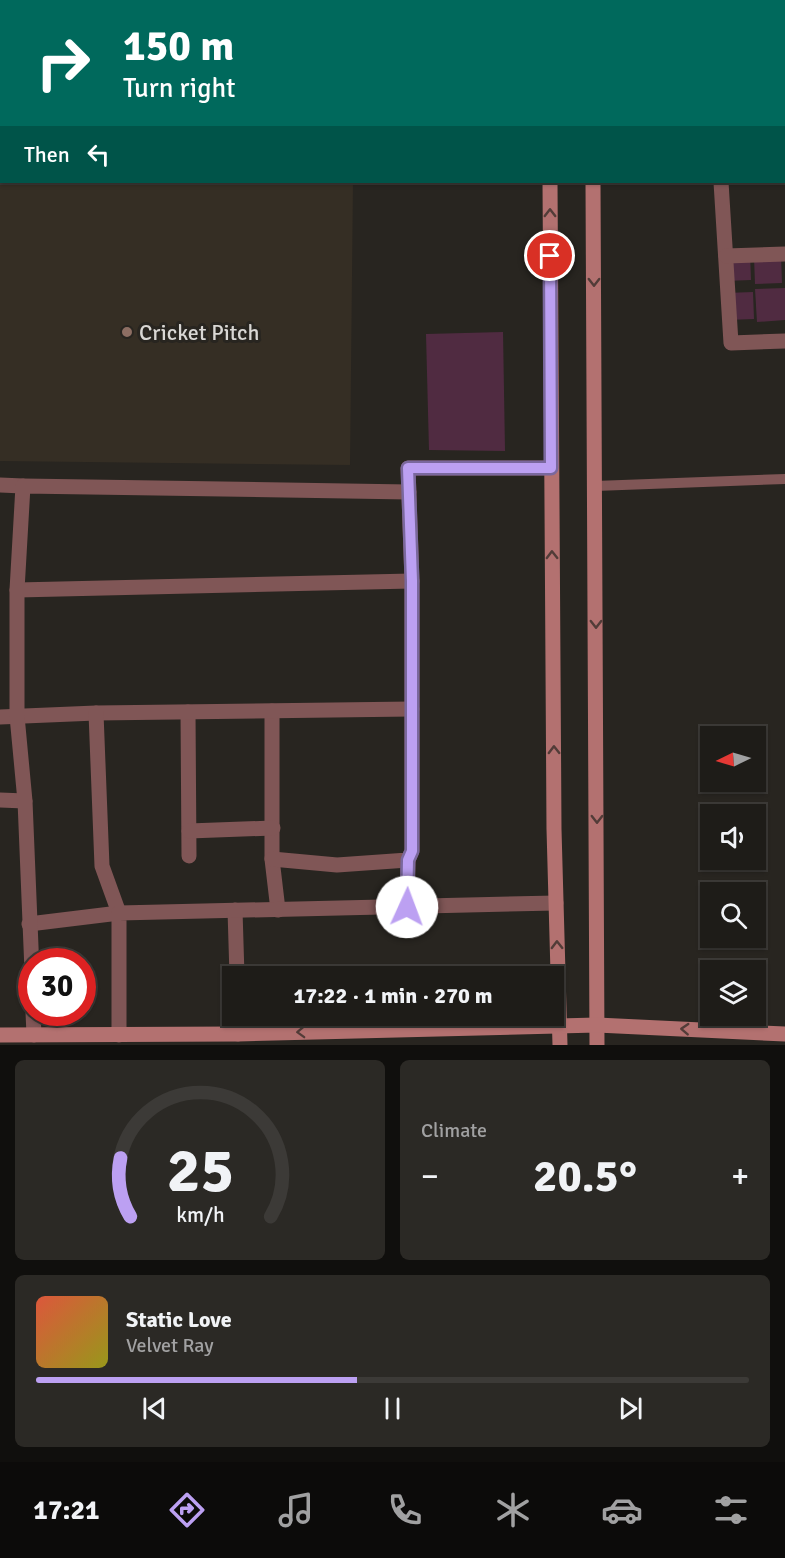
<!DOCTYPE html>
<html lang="en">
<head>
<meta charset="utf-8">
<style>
  :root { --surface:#1e1c18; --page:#2b2925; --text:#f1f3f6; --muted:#a1a1a2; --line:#3c3a37; --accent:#bca0f2 }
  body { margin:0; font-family:Signika,sans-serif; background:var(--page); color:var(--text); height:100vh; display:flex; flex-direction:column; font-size:22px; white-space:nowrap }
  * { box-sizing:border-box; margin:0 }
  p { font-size:20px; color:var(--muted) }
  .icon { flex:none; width:33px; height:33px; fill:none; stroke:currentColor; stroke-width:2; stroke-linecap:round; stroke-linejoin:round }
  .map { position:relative; height:1045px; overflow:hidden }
  .sheet { display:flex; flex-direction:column; gap:15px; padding:15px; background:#100f0d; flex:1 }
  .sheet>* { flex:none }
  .top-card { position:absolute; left:0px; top:0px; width:786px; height:183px; box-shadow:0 2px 4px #0004,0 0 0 2px var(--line); background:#00695c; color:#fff; overflow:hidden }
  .needle { width:39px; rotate:265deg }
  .buttons { position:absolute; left:700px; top:726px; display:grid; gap:12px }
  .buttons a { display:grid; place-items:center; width:66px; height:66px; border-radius:0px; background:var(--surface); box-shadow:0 2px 4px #0004,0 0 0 2px var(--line); font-size:30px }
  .speed { position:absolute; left:18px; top:948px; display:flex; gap:12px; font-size:30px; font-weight:700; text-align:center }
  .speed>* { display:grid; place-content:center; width:78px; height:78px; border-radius:50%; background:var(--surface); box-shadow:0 2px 4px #0004,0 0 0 2px var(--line); line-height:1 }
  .speed .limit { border:9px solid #d22; background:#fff; color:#111 }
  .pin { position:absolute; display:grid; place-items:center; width:51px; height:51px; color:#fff; margin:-26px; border:3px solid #fff; border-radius:50%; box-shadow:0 2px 6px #0007 }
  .me { position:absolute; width:66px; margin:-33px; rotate:2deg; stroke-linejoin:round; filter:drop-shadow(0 0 4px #0008) }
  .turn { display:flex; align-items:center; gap:21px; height:126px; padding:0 24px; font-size:27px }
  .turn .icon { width:78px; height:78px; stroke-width:2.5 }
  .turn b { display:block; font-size:42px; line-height:51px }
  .then { display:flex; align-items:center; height:57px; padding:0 24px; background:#0003; gap:12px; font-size:22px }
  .big { font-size:45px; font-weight:700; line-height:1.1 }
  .sheet .widget { flex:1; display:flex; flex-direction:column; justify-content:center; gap:9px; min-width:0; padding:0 21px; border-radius:9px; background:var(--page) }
  .sheet .dial { align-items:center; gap:0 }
  .dial svg { height:156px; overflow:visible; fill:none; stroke:var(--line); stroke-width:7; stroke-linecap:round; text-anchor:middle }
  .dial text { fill:var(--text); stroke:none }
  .song { display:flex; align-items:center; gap:18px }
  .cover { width:72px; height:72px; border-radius:9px; background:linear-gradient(135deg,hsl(10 70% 55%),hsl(60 70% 35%)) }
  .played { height:6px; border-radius:3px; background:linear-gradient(90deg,var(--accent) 45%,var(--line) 45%) }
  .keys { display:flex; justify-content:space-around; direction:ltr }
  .heat { display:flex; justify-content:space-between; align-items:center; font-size:33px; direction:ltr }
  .sheet .tiles { flex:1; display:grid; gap:15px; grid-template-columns:1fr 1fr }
  .widget:last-child { grid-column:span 2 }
  .trip { position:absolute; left:222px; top:966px; width:342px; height:60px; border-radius:0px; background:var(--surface); box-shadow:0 2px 4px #0004,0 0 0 2px var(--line); font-weight:700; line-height:60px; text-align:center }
  .menu { display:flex; height:96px; justify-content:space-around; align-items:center; background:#0c0b0a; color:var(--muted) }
  .menu .icon { width:42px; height:42px }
  .menu .on { color:var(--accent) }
  .menu b { font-size:27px; color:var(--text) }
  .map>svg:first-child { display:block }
  .built { fill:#352e24 }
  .building { fill:#502b41 }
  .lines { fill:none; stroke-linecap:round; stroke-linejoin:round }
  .lane { stroke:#805656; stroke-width:10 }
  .street { stroke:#805656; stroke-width:15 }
  .secondary { stroke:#b37170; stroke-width:15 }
  .oneway { stroke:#523c38 }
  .route-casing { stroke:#7a689d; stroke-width:15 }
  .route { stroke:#bca0f2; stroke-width:10 }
  .education-dot { fill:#8d6e63; stroke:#282520; stroke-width:2 }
  .labels { text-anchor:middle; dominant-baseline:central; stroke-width:6; stroke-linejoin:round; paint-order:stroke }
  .poi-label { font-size:22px; fill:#d9d7d4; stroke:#282520; text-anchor:start }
</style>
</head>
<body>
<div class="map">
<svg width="785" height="1045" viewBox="0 0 785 1045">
  <rect width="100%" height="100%" fill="#282520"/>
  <polygon class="built" points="0,154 2,182 353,182 350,465 0,461"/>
  <g class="building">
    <polygon points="750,253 751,280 725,281 723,254"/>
    <polygon points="781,256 782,283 755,284 754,257"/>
    <polygon points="785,288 785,320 757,322 755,289"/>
    <polygon points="753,292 754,319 727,320 726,293"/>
    <polygon points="503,332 505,451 429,450 426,334"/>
  </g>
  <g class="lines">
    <polyline class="lane" points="595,486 785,479"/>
    <g class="street">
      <polyline points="361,0 361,2"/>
      <polyline points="721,182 731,343 785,341"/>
      <polyline points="726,256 785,254"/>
      <polyline points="0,485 23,486"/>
      <polyline points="17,590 412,581"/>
      <polyline points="272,711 272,859 278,910"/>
      <polyline points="188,712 189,856"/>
      <polyline points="0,717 96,713 412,709"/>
      <polyline points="0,800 25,801"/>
      <polyline points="189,831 273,828"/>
      <polyline points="272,859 337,865 408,860 412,851 412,581 408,468 551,468"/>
      <polyline points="407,907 408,860"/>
      <polyline points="235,910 237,976"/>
      <polyline points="29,924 119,913 102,866 96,713"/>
      <polyline points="32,971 25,801 17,716 17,590 23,486 409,492"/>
      <polyline points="33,1012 34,1035"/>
      <polyline points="237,1016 238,1034"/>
      <polyline points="119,1035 119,913 556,903"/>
    </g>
    <g class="secondary">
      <polyline points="553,2 553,0"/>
      <polyline points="594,2 594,0"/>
      <polyline points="784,140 785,140"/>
      <polyline points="0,141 2,141"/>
      <polyline points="550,182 554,829 560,1045"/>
      <polyline points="593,182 597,1045"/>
      <polyline points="0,1035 238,1034 597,1025 785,1034"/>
    </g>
  </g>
  <defs><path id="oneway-chevron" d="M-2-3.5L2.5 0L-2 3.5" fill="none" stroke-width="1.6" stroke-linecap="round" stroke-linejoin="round" transform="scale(1.5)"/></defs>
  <g class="oneway">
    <use href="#oneway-chevron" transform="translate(550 213) rotate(-90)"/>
    <use href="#oneway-chevron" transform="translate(594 282) rotate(90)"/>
    <use href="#oneway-chevron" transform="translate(552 555) rotate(-91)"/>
    <use href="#oneway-chevron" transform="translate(596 624) rotate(90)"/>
    <use href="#oneway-chevron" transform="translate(554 750) rotate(-91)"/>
    <use href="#oneway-chevron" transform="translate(597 819) rotate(90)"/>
    <use href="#oneway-chevron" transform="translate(557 945) rotate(-91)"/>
    <use href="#oneway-chevron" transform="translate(685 1029) rotate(-177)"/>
    <use href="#oneway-chevron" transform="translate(301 1032) rotate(178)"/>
  </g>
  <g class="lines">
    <defs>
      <polyline id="route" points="407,907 408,860 412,851 412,581 408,468 551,468 550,256"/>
    </defs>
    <use href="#route" class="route-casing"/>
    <use href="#route" class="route"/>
  </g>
  <circle class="education-dot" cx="127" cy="332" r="6"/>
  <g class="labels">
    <g class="poi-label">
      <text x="139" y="332">Cricket Pitch</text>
    </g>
  </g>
</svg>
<div class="buttons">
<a><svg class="needle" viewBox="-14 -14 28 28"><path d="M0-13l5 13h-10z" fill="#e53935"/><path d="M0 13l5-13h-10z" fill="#a1a1a2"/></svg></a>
<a><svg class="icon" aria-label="sound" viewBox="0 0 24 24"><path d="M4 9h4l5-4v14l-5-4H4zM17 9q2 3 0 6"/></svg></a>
<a><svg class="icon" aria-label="search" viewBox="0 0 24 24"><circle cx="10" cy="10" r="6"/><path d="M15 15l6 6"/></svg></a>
<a><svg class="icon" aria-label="layers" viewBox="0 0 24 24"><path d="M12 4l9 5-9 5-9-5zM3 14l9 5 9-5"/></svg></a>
</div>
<div class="speed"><div class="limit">30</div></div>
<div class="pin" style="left:550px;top:256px;background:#d93025"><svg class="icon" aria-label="arrive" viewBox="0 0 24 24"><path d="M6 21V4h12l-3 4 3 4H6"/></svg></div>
<svg class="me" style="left:407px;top:907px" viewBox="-20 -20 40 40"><circle r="19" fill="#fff"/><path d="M0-13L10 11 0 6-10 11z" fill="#bca0f2"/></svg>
<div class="trip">17:22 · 1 min · 270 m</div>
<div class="top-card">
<div class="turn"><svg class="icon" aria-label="right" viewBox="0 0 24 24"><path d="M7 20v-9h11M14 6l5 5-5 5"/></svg><div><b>150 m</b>Turn right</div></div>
<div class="then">Then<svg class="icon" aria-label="left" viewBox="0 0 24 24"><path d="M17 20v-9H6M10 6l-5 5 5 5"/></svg></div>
</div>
</div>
<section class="sheet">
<div class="tiles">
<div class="widget dial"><svg viewBox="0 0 100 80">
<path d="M14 69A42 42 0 1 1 86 69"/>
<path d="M14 69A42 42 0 0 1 9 39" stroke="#bca0f2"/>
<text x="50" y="56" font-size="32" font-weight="700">25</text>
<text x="50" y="72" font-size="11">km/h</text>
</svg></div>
<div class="widget"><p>Climate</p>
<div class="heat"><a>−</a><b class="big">20.5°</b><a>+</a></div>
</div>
<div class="widget">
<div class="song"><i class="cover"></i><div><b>Static Love</b><p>Velvet Ray</p></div></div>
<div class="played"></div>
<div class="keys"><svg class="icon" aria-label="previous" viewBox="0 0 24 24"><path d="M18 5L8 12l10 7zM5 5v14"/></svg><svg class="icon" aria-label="pause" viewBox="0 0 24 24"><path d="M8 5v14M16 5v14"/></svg><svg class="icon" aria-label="next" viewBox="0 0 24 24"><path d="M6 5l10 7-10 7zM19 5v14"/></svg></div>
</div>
</div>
</section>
<nav class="menu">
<b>17:21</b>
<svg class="icon on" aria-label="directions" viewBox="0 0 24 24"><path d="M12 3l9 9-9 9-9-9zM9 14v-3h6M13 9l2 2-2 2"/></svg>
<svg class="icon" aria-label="music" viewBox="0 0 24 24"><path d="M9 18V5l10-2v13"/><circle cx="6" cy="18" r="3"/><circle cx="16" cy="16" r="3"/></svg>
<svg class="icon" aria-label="phone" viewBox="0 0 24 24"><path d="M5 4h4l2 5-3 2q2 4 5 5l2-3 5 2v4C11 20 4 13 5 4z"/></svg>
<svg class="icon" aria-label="climate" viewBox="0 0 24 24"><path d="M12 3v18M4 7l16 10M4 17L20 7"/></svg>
<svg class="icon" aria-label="car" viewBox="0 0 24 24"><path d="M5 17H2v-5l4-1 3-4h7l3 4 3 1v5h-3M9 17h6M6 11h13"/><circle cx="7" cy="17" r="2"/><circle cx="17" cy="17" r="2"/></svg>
<svg class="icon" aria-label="filters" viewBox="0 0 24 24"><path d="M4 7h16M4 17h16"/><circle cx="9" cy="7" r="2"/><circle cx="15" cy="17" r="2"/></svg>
</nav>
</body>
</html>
